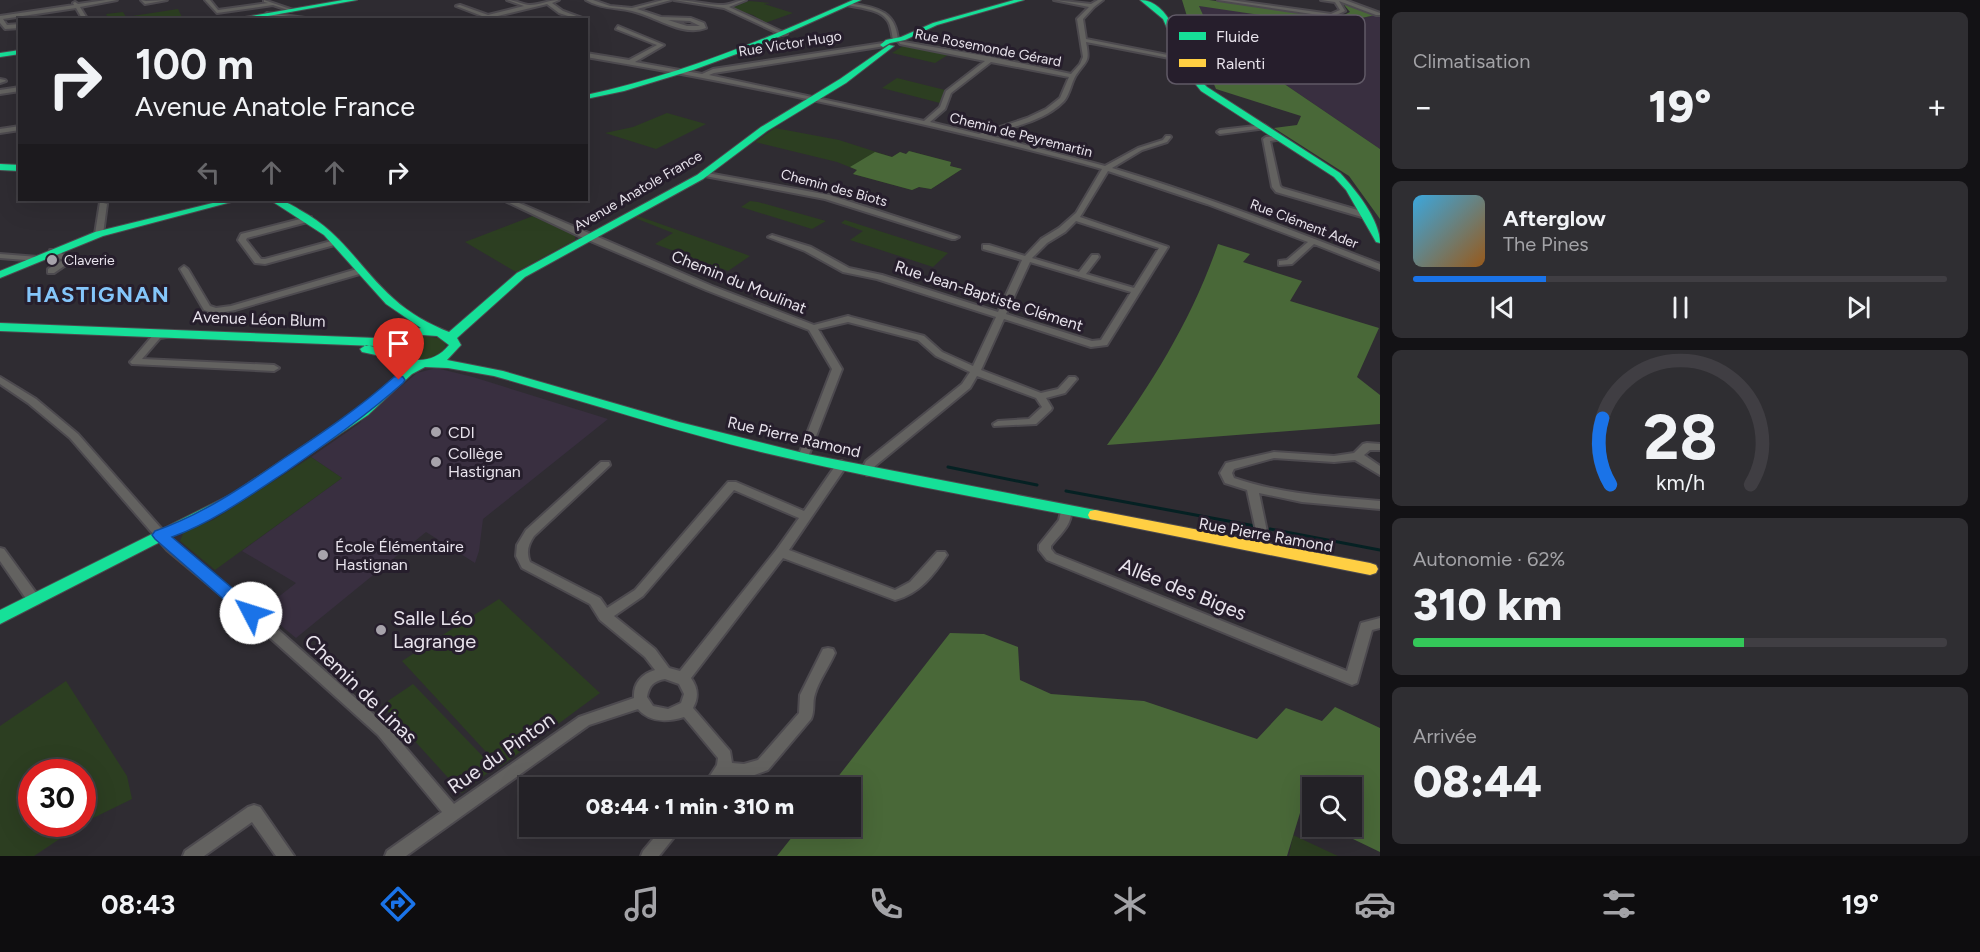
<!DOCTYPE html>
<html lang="fr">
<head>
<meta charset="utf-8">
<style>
  :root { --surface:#232126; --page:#2f2e32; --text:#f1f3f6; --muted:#a3a3a7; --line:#403e43; --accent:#1a73e8 }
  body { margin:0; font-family:Figtree,sans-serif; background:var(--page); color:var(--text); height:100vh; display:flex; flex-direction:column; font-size:22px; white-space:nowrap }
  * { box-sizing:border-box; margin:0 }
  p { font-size:20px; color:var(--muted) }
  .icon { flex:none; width:33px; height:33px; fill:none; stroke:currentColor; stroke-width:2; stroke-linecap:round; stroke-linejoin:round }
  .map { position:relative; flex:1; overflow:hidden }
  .details { display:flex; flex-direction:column; gap:12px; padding:12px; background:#131215; width:600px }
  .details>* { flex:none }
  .guide { position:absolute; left:18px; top:18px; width:570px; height:183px; border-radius:0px; box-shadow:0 6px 24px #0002,0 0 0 2px var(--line); background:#232126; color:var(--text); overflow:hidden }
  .fabs { position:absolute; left:1302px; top:777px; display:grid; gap:12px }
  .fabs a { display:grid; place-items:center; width:60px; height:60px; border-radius:0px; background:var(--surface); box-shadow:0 6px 24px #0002,0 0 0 2px var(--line); font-size:30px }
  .speed { position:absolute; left:18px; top:759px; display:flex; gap:12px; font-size:30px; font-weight:700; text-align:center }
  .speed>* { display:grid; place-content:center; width:78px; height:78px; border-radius:50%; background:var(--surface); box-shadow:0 6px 24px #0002,0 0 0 2px var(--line); line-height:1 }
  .speed .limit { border:9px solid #d22; background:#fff; color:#111 }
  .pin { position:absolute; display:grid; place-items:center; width:51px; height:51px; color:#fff; margin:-62px -26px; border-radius:50% 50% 50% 0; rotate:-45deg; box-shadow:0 0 6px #0007 }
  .pin .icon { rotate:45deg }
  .me { position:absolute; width:66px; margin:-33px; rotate:310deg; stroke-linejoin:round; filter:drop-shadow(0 0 4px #0008) }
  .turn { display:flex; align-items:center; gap:21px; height:126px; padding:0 18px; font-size:27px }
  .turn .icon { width:78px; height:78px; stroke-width:2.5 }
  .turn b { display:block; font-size:42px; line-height:51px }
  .lanes { display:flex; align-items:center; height:57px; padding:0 18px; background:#0003; justify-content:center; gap:30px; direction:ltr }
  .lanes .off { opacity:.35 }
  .big { font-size:45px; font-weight:800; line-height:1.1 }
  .details .tile { flex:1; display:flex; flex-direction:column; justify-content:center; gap:9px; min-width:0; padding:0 21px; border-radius:9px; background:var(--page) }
  .details .dial { align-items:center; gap:0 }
  .dial svg { height:156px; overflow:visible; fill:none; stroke:var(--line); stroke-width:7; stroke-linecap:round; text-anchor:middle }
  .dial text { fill:var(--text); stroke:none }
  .song { display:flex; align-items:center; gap:18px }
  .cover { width:72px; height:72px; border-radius:9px; background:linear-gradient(135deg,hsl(200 70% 55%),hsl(30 70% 35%)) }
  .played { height:6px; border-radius:3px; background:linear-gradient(90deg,var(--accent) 25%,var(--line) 25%) }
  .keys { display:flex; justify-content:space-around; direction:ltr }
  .heat { display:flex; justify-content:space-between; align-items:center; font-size:33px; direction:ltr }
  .charge { height:9px; border-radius:4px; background:linear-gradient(90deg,#34c759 62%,var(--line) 0) }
  .trip { position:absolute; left:519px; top:777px; width:342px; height:60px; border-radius:0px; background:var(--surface); box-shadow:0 6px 24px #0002,0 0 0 2px var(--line); font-weight:800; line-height:60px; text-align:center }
  .tab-bar { display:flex; height:96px; justify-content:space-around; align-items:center; background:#0e0d0f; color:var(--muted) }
  .tab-bar .icon { width:42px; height:42px }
  .tab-bar .on { color:var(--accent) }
  .tab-bar b { font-size:27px; color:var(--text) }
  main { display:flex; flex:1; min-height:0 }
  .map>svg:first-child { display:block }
  .built { fill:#392f40 }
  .green { fill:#2c3e21 }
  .forest { fill:#496838 }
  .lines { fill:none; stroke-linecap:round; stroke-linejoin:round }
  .stream { stroke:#052123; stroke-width:3 }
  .street-casing { stroke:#4d4a4f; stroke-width:4 }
  .fast-casing { stroke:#4d4a4f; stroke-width:2 }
  .slow-casing { stroke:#4d4a4f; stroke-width:2 }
  .street { fill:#636260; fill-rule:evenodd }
  .fast { fill:#16e098; fill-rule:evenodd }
  .slow { fill:#ffcf43; fill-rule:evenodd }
  .route { fill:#1a73e8; stroke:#114b97; stroke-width:1.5 }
  .poi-dot { fill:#a7a3ab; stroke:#261e2c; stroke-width:2 }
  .labels { text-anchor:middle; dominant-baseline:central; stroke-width:6; stroke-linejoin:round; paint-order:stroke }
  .far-street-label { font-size:14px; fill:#e8e3ec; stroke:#261e2c }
  .far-poi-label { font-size:14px; fill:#e8e3ec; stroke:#261e2c; text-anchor:start }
  .street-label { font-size:16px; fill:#e8e3ec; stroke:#261e2c }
  .poi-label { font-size:16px; fill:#e8e3ec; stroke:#261e2c; text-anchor:start }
  .near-street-label { font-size:20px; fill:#e8e3ec; stroke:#261e2c }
  .near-poi-label { font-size:20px; fill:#e8e3ec; stroke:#261e2c; text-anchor:start }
  .district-label { font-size:22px; font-weight:bold; letter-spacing:1.5px; fill:#84c6fa; stroke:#261e2c }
  .key { fill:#261e2c; stroke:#605966; stroke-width:1.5 }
  .key-label { font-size:16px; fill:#e8e3ec }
</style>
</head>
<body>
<main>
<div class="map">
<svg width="1380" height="856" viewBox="0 0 1380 856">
  <rect width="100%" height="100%" fill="#2f2c32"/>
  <g class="built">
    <polygon points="1198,5 1329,25 1380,14 1380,149 1212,35"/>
    <polygon points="436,368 473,377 608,419 483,519 479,551 475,563 426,532 296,638 262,610 296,583 242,551 342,478 311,457 360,423 364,417 417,373"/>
  </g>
  <g class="green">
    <polygon points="749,1 771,3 764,4 793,13 765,23 753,15 731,8"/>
    <polygon points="178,9 183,19 109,19 106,14 123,12 126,17"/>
    <polygon points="903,46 951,53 935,63 892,53"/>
    <polygon points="897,78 945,90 940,103 882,88"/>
    <polygon points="667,113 706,124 656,149 605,133 633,127"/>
    <polygon points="775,128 839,140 892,157 900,152 906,154 909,151 951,162 950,166 962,169 931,189 919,187 912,190 853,174 857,170 837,162 755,142"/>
    <polygon points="750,201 758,202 826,221 812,229 741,207"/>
    <polygon points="533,216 575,236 575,240 516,272 465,242"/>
    <polygon points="638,216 742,253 750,256 728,271 655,244 673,233 635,218"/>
    <polygon points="845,220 948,253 933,267 850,240 863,231 841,223"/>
    <path d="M425,336L443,339L446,346C438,360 411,366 403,350L407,343Z"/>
    <polygon points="311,457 342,478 215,570 180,541 184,531 213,520"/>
    <polygon points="499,599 600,693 500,767 402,661"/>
    <polygon points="66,681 127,776 132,799 83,823 82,772 32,772 32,824 82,824 34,856 0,856 0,726"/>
    <polygon points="413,684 494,768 462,793 382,705"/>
    <polygon points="1293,835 1338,856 1289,856"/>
  </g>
  <g class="forest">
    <polygon points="1182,0 1209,0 1338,18 1350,12 1340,0 1349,0 1380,12 1380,14 1329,25 1199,6 1212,35 1380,149 1380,219 1349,176 1274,128 1297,125 1301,116 1216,89 1193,36"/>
    <polygon points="909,151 951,162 950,166 962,169 931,189 919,187 912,190 853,174 857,170 850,167 875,152 892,157 900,152 906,154"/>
    <path d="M1218,244L1250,254L1243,262L1302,281L1290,301L1379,328L1357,377L1380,395V424L1107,445C1153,382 1192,319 1218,244Z"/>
    <polygon points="950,633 984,634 1018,647 1020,680 1051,694 1144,701 1257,739 1286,708 1322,721 1335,707 1380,728 1380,852 1328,827 1352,826 1352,788 1312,788 1312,819 1300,813 1287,856 777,856 800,827 850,826 850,788 830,787"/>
  </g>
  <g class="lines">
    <g class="stream">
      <polyline points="948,467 1037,485"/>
      <polyline points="1066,491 1255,526"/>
      <polyline points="1270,529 1380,550"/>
    </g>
    <defs>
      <g id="street">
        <polygon points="106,0 117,0 80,7 88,20 83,20 76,8 3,19 7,25 20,24 20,28 5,29 0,23 0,16 74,5 73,3 75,2 78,4"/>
        <polygon points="141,0 146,1 167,0 145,4"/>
        <polygon points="205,0 210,0 218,10 268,3 264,2 264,0 293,10 291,11 273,5 217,13"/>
        <path d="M507,0C515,0 523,5 530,5C540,5 549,0 559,0L552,3L563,11L582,18L571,20L574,18L559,13L547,4L481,20H470L482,16L456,6L460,5L488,15L524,6Z"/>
        <path d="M586,0H593L610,6L632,8L663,0H671L637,9L661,17L691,18L704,23L706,28C682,37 655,16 632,11C615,7 602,9 586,0ZM668,20L690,21L700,26H687Z"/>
        <path d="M674,0C690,0 706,5 723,5C731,5 738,0 746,0L729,7L787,34L782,35L724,8Z"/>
        <path d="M1054,0L1091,4L1098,0H1103L1094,7L1083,19L1086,39L1188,59L1185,61L1086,42C1090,63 1087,59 1076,75C1071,83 1070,94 1064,101C1045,121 1012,127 987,135L1105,166L1138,148L1163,140L1166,136H1170L1171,137L1167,142L1142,150L1112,168C1203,195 1291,230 1380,264V270L1314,244L1292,264L1279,265V261L1287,260L1308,242L1207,204L1108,171L1080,217L1168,247L1107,345L1091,347L1004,319L981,370L1041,393L1058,389L1069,377H1075L1077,379L1065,393L1046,398L1052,408L1051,410L1036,424L994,426L993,424L998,421L1029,419L1042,407L1036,398L977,376L970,388L875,466L871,474L867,475L861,471L866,461L962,384L970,372L936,356L918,340L848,322L818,329L842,369L808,457L807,459H799L798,457L832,369L809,330L706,290L581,237L503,200H512L712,286L814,325L848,316L851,317L924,336L942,352L973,366L996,317L877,279L843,272L805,251L768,237L772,235L811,247L849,268L882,275L998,312L1022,260L983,249V245H989L1025,256L1041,239L1059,228L1076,213L1102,169C1038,151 973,136 908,121C801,97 694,75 586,57V53L629,60L657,45L616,29L618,26L664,45L635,62L702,74L713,69L883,43L885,46L714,73L709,75L924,121L940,107L946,91L985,61L900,44L898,41L991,57L1071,74L1080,64L1083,57L1077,19L1089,7ZM991,62L1069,77L1060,98L1046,109L1027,118L979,134L930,122L945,109L951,93ZM1076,221L1159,248L1134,288L1086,274L1099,257L1098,255H1092L1079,272L1032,258L1047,243L1065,232ZM1030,262L1131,292L1101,340L1092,341L1006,314Z"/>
        <polygon points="1218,0 1230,0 1331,14 1340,10 1335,2 1321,0 1345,0 1380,13 1380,15 1376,15 1339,1 1345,11 1332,17"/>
        <path d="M849,3C875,8 896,9 898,41L893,40C892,34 891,26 888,21C881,9 860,8 847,5Z"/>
        <polygon points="267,13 305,18 307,20 292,20 265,15"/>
        <polygon points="0,79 5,80 6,81 0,83"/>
        <polygon points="20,87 20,91 0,94 0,90"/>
        <polygon points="1264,125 1267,127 1266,128 1220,134 1217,132 1220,130"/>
        <polygon points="20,126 20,130 0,133 0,129"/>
        <polygon points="1280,136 1283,138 1282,139 1270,141 1280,186 1282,188 1368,213 1368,217 1362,217 1276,192 1272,187 1263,139 1266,137"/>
        <polygon points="702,172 829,195 959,237 955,239 952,239 825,199 705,176 701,174"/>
        <polygon points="100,202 107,204 103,234 99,236 95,234"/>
        <polygon points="308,217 311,217 311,221 247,238 246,240 261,259 265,259 335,240 338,240 338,244 265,264 255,263 238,240 241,234"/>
        <polygon points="50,250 56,250 73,260 54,273 48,273 48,269 63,260 50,254"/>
        <polygon points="0,254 38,257 42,259 38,261 0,258"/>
        <polygon points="184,266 188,269 210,306 216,308 231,306 357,269 360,268 364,271 363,273 235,310 215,314 204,310 180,269"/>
        <polygon points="169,331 174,334 172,336 160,338 142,359 274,365 279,368 274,371 132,364 130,362 132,360 154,334"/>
        <path d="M0,377L36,399L78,434L175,544L256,610L388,727L454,804L579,717L634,698C633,684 641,674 655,670L645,657L600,620L590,604L522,568L516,556L517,545L526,530L601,462H609L610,465L534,536C528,545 526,552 530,562L600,598L607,608L635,590L728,482H736L804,511L838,462L842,461L847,465L789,550L895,590L910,582L937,552H945L947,555C934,575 919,594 895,600L783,558L691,678C698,688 699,697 693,708L730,751L732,763L744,764L758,760L799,713L800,695L823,649L828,648L833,649L835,653C829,667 819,680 815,694C812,702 815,711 811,719L768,770L749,777L728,775L718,788H702L717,765L718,758L684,717C667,722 650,723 638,709L589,725L406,856H385L387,851L442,812L378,735L246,616L167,550L70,438L28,403L0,384ZM734,490L799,518L777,549L680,671L669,668L655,649L614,616L643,596ZM665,679L679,684L684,694L681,703L668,709L653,706L647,697C649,685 654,681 665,679Z"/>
        <path d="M1367,443L1380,444V450H1370L1364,455L1380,466V475L1355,460L1334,462L1274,458L1234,469L1232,473L1234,478C1281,494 1330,497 1380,501V509L1302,502L1259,493L1270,546L1268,549H1260L1247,490L1225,483L1220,473L1226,463L1274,452L1334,456L1354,453L1363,444Z"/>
        <path d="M1066,506L1070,507C1075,523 1060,534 1051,546V549L1055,554L1347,671L1361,623L1380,618V628L1372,630L1357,683L1352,685L1347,683L1047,560L1039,550V545L1059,520L1062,507Z"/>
        <polygon points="0,548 4,549 39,597 40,600 39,603 34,605 29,603 0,561"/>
        <polygon points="254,805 260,807 294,856 276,856 252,822 204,856 183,856 185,851 248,807"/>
        <polygon points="664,826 683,826 659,856 641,856 643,851"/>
      </g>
      <g id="fast">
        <polygon points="343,0 357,0 246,20 228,20"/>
        <path d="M853,0H861L761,45L693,70L624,91L586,99V95C680,75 766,39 853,0Z"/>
        <polygon points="1014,0 1024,0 937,25 905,40 890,43 883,47 880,45 886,40 901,37 933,23"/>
        <path d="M1140,0C1170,0 1181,47 1192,69C1195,76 1202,82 1207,87L1340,173C1356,190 1380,220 1380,243L1376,242L1346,190L1334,177L1201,91L1193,81H1188L1181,59L1163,19Z"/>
        <path d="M889,45L894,46L846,83L767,131L703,179L525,277L457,338L461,345L447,360L503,371L679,422L807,454L1095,510L1100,511L1102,515L1100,519L1095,520C983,499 871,478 761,452C671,430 583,401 494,376L448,368L425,367L412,374L368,415L242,500L0,624V610L232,494L358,409L408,366L393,362L390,358L362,352L360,349L366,345L387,350L392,342L376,346L0,331V323L376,338L421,328L386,304L324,235L270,200C282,199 290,204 300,210C344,234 359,268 394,299C409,313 431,325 449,332L517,273L697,175L761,127L840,79ZM423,335L437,336L449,345C437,360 420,363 402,357L399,350L410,340Z"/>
        <polygon points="20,50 20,54 0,57 0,53"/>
        <polygon points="0,164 20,165 20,171 0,170"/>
        <polygon points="225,200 239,200 103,236 0,278 0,271 95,232"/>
      </g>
      <polygon id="slow" points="1095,510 1370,563 1376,565 1378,569 1376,573 1370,575 1090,519 1088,515 1090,511"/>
    </defs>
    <use href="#street" class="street-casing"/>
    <use href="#fast" class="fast-casing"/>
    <use href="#slow" class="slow-casing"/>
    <use href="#street" class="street"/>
    <use href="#fast" class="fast"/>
    <use href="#slow" class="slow"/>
  </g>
  <path class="route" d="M399,376L403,377L405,380L403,383C367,415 327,443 287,471C251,495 213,522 172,537L257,609L259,613L257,618L251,619L245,618L155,539L152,535L155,531C201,515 243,487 283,459C322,433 359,408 394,377Z"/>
  <g class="poi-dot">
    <circle cx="52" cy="260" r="6"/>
    <circle cx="436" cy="432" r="6"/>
    <circle cx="436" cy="462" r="6"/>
    <circle cx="323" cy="555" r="6"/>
    <circle cx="381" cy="630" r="6"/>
  </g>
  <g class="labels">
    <g class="far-street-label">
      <text transform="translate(790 44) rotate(-9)">Rue Victor Hugo</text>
      <text transform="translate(988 48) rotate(11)">Rue Rosemonde Gérard</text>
      <text transform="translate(1021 135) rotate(14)">Chemin de Peyremartin</text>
      <text transform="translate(834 188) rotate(15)">Chemin des Biots</text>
      <text transform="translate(638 191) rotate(-30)">Avenue Anatole France</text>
      <text transform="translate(1304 224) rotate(21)">Rue Clément Ader</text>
    </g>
    <g class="far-poi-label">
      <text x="64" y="260">Claverie</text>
    </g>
    <g class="street-label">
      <text transform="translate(739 282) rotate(22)">Chemin du Moulinat</text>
      <text transform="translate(989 296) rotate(18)">Rue Jean-Baptiste Clément</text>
      <text transform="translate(259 319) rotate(2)">Avenue Léon Blum</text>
      <text transform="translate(794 437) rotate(13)">Rue Pierre Ramond</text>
      <text transform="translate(1266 535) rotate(10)">Rue Pierre Ramond</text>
    </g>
    <g class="poi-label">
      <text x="448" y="432">CDI</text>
      <text x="448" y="453">Collège<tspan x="448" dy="18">Hastignan</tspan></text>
      <text x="335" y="546">École Élémentaire<tspan x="335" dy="18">Hastignan</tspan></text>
    </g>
    <g class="near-street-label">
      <text transform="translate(1183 589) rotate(22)">Allée des Biges</text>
      <text transform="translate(361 689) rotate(44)">Chemin de Linas</text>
      <text transform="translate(501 753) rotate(-35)">Rue du Pinton</text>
    </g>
    <g class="near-poi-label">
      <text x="393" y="618">Salle Léo<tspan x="393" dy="23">Lagrange</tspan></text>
    </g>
    <g class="district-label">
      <text x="98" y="294">HASTIGNAN</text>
    </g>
  </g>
  <rect x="1167" y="15" width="198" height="69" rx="9" class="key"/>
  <rect x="1179" y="32" width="27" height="8" fill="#16e098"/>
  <rect x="1179" y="59" width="27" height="8" fill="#ffcf43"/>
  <g class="key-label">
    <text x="1216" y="42">Fluide</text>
    <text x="1216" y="69">Ralenti</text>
  </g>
</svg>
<div class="fabs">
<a><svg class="icon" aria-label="search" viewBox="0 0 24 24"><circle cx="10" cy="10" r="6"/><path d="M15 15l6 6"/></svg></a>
</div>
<div class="speed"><div class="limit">30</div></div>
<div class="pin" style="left:399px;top:380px;background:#d93025"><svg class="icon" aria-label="arrive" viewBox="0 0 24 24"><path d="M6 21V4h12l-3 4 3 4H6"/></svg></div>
<svg class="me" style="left:251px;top:613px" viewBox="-20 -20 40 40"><circle r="19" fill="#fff"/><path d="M0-13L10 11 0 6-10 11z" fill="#1a73e8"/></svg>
<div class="trip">08:44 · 1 min · 310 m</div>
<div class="guide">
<div class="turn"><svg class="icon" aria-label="right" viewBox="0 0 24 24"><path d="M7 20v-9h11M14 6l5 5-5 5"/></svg><div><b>100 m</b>Avenue Anatole France</div></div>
<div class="lanes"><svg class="icon off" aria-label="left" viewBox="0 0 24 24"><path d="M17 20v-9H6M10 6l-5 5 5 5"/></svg><svg class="icon off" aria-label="ahead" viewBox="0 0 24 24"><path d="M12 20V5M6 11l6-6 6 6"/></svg><svg class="icon off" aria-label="ahead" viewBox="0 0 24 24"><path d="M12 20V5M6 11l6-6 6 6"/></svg><svg class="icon" aria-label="right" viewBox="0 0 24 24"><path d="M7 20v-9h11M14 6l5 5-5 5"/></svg></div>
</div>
</div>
<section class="details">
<div class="tile"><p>Climatisation</p>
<div class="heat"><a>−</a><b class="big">19°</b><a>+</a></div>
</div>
<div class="tile">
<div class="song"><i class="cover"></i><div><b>Afterglow</b><p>The Pines</p></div></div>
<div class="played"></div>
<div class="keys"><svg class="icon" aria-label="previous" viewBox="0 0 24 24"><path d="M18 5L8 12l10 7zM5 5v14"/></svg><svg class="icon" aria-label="pause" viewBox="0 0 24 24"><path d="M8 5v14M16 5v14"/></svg><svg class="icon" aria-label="next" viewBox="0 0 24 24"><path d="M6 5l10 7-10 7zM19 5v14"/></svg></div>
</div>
<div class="tile dial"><svg viewBox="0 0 100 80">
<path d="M14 69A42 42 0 1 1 86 69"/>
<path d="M14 69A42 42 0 0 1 10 35" stroke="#1a73e8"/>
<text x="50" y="56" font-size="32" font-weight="700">28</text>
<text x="50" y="72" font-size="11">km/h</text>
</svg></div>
<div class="tile"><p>Autonomie · 62%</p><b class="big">310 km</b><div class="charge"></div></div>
<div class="tile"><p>Arrivée</p><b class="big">08:44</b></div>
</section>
</main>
<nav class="tab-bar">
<b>08:43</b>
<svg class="icon on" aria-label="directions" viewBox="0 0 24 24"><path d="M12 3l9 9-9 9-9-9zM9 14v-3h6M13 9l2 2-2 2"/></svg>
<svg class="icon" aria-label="music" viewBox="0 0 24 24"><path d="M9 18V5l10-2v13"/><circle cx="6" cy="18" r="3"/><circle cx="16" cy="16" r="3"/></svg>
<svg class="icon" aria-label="phone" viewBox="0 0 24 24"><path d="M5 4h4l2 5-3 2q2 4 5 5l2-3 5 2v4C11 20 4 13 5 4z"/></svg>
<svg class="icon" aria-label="climate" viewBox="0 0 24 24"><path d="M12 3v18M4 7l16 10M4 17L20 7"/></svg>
<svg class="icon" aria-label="car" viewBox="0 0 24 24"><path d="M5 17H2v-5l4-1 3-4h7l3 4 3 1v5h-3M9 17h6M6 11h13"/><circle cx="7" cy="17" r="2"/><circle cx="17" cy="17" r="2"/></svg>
<svg class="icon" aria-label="filters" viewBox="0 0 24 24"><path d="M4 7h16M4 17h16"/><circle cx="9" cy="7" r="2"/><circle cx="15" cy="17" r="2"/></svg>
<b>19°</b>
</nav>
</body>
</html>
